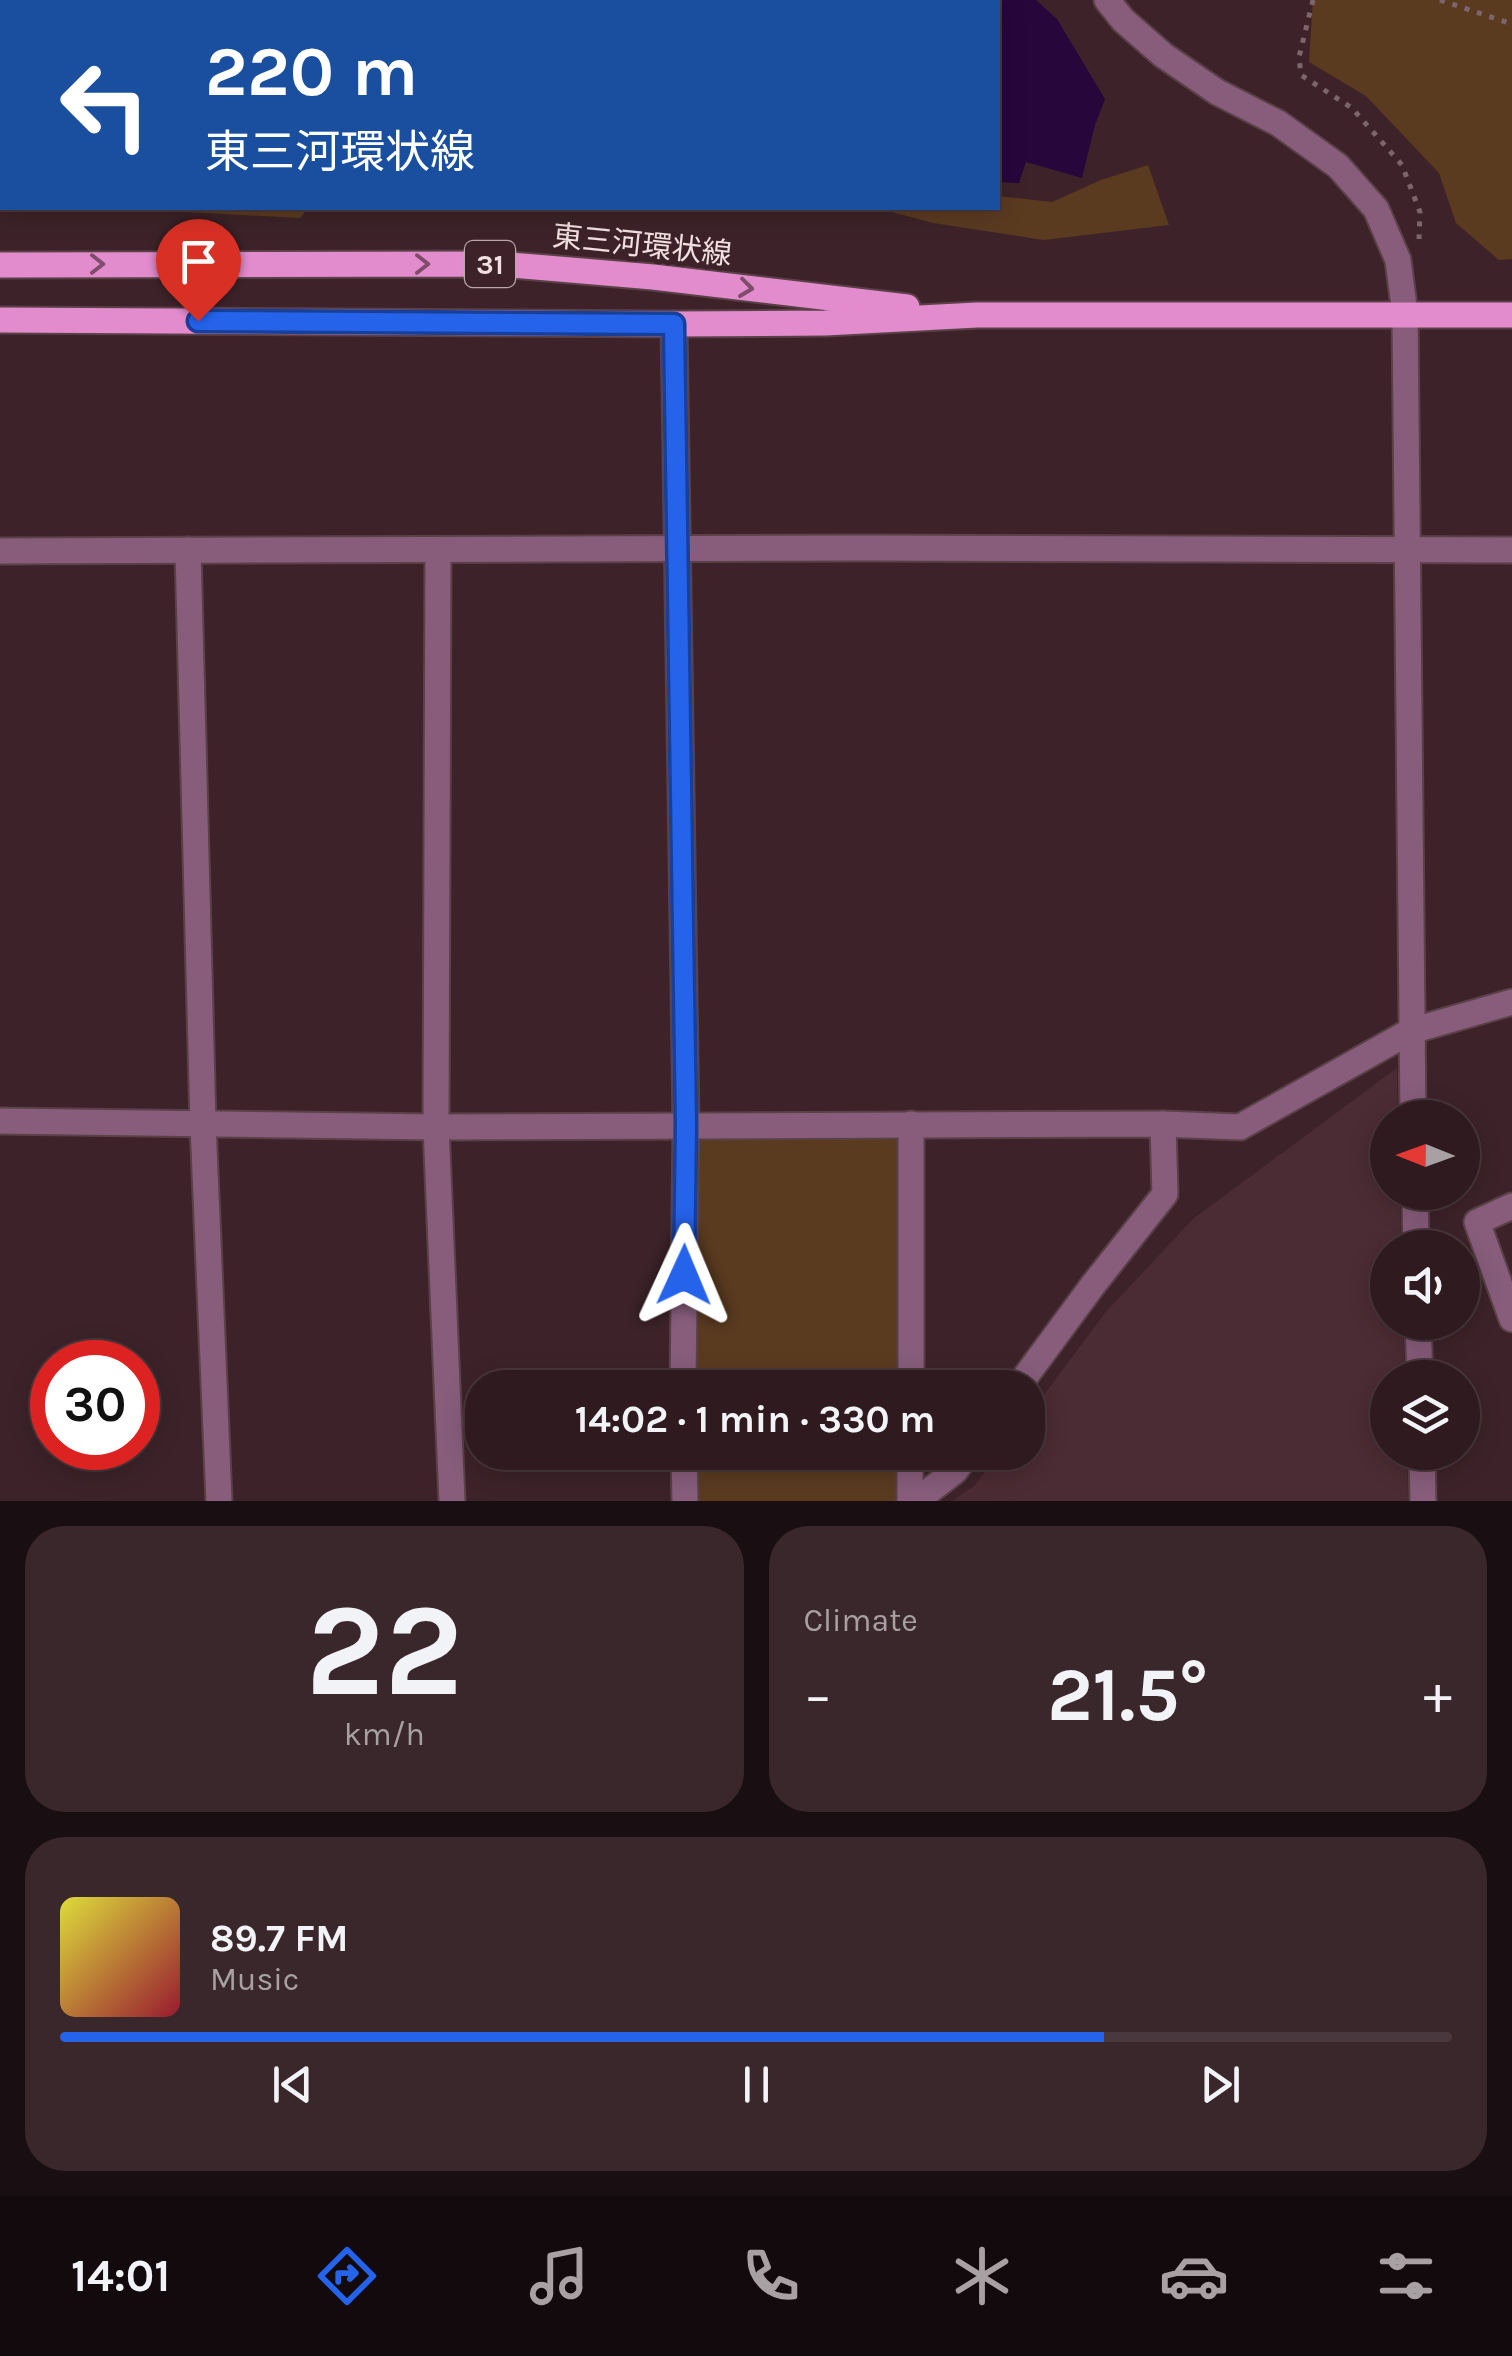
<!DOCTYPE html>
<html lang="en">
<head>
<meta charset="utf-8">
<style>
  :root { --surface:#2e1a1f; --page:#3a272c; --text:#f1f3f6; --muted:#a7a1a4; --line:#49383d; --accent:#2563eb }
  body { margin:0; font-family:Karla,"Noto Sans JP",sans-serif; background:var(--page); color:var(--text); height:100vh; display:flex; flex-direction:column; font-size:38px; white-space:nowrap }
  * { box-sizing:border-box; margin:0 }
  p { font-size:32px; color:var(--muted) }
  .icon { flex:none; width:55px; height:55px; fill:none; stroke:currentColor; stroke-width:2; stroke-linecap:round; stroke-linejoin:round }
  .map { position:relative; height:1501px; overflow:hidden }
  .drawer { display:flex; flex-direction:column; gap:25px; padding:25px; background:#190e11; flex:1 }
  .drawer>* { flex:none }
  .hud { position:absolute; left:0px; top:0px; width:1000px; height:210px; box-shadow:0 5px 25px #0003,0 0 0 2px var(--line); background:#1a4fa0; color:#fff; overflow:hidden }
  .needle { width:65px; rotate:271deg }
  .fabs { position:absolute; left:1370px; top:1100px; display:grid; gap:20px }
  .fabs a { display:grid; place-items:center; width:110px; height:110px; border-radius:50%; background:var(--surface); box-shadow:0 5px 25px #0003,0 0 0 2px var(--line); font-size:50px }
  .speed { position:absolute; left:30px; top:1340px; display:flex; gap:20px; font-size:50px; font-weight:700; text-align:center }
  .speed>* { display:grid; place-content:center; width:130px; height:130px; border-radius:50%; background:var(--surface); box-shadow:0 5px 25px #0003,0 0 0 2px var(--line); line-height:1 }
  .speed .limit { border:15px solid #d22; background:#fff; color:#111 }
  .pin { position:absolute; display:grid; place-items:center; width:85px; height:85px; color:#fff; margin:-102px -42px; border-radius:50% 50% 50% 0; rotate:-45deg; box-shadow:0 0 10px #0007 }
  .pin .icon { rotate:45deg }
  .me { position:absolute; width:110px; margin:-55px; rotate:1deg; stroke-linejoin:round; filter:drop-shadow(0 0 8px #0008) }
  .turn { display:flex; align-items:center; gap:35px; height:210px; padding:0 40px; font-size:45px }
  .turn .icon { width:130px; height:130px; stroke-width:2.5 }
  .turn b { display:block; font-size:70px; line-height:85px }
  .big { font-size:75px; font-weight:700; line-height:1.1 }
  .drawer .widget { flex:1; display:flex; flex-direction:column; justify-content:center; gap:15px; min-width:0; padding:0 35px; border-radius:40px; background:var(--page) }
  .drawer .dial { align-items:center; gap:0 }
  .dial b { font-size:130px; line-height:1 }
  .song { display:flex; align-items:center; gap:30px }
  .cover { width:120px; height:120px; border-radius:15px; background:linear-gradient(135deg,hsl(60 70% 55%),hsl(350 70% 35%)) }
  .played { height:10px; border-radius:5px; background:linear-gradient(90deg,var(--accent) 75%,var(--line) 75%) }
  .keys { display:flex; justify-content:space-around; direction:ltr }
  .heat { display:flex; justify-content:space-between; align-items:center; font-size:55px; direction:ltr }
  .drawer .tiles { flex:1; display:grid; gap:25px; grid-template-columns:1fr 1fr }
  .widget:last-child { grid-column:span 2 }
  .trip { position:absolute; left:465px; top:1370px; width:580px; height:100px; border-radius:40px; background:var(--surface); box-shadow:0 5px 25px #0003,0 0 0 2px var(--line); font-weight:700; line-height:100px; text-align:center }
  .dock { display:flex; height:160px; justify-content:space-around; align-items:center; background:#120a0c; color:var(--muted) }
  .dock .icon { width:70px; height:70px }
  .dock .active { color:var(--accent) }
  .dock b { font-size:45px; color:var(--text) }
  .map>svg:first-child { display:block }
  .built { fill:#4c2c34 }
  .green { fill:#5a3b20 }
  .water { fill:#27063c }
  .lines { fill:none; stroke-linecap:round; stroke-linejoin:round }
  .minor-casing { stroke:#5a4147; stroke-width:29 }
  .major-casing { stroke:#5a4147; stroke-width:29 }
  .path { stroke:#7d666b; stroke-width:5; stroke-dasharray:5 8; stroke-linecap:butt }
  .minor { stroke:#885d7c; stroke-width:25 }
  .major { stroke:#e38ccd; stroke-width:25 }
  .oneway { stroke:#7f4d6b }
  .route-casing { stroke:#184099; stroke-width:25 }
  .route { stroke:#2563eb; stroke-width:18 }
  .labels { text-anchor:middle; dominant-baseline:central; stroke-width:10; stroke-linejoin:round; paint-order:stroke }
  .shield { fill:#3d2329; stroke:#bba7aa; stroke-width:2.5 }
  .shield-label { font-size:28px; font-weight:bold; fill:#f1dfe2 }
  .street-label { font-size:30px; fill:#f1dfe2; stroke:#3d2329 }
</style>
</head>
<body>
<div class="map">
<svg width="1512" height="1501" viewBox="0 0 1512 1501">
  <rect width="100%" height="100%" fill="#3d2329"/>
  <polygon class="built" points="1397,1068 1398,1117 1388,1118 1388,1192 1400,1193 1401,1247 1388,1248 1388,1322 1403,1323 1405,1377 1388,1378 1388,1452 1407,1453 1408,1501 952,1501 974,1486 1000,1453 1028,1452 1028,1416 1105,1313 1193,1219"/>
  <g class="green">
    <polygon points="1313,0 1512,0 1512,259 1499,260 1456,223 1439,173 1366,96 1309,62"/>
    <polygon points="1148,165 1169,225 1044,240 933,223 877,208 998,208 998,196 1052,202 1101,180"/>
    <polygon points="112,208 308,208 300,218"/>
    <polygon points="911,1124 911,1387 683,1388 686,1125"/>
    <polygon points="684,1453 910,1453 910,1501 685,1501"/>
  </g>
  <polygon class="water" points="729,0 1036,0 1057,19 1105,99 1095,125 1082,178 1026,162 1019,183 998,182 998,2 731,2"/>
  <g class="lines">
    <defs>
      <g id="minor">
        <polyline points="1107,0 1123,20 1163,55 1217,92 1278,123 1338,166 1376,209 1398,260 1405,314 1413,1118"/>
        <polyline points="573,2 576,0"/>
        <polyline points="0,64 2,64"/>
        <polyline points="674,324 686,1125 683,1388"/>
        <polyline points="188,550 203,1124 219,1501"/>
        <polyline points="438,550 436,1127 452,1501"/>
        <polyline points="0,551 865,548 1512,550"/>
        <polyline points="0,1121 436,1127 1163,1124 1240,1127 1411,1031 1512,1002"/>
        <polyline points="1415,1192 1416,1248"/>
        <polyline points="1512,1206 1477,1222 1512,1319"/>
        <polyline points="1418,1322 1420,1378"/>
        <polyline points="911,1388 911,1124"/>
        <polyline points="1017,1388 1093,1285 1165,1194 1163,1124"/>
        <polyline points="684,1452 685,1501"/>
        <polyline points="1422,1452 1423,1501"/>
        <polyline points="910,1501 910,1452"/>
        <polyline points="916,1501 955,1471 969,1452"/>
      </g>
      <g id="major">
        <polyline points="0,265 500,264 653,277 907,307"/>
        <polyline points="0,320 674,324 825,323 977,315 1512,315"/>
      </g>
    </defs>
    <use href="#minor" class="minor-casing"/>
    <use href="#major" class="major-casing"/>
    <g class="path">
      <polyline points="1313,0 1299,57 1301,75 1352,108 1402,165 1420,212 1419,239"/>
      <polyline points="1440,0 1512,24"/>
    </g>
    <use href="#minor" class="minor"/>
    <use href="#major" class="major"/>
  </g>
  <defs><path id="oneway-chevron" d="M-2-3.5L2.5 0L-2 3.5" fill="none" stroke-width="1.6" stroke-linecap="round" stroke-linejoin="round" transform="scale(2.5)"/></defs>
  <g class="oneway">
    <use href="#oneway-chevron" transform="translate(97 264)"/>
    <use href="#oneway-chevron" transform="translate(422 264)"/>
    <use href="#oneway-chevron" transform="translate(746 288) rotate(7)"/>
  </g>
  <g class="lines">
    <defs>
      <polyline id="route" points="198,321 674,324 686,1125 684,1275"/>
    </defs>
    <use href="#route" class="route-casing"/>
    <use href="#route" class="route"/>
  </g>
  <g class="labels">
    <rect class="shield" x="465" y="241" width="50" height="46" rx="8"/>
    <g class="shield-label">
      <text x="490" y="264">31</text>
    </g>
    <g class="street-label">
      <text transform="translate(642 245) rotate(6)">東三河環状線</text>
    </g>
  </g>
</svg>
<div class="fabs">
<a><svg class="needle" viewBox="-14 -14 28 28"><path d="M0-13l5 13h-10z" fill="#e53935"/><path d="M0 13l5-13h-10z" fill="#a7a1a4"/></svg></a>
<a><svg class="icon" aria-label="sound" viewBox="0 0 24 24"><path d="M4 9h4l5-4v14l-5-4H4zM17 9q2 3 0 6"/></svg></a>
<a><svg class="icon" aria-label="layers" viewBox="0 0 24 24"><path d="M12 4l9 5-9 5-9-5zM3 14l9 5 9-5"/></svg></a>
</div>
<div class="speed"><div class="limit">30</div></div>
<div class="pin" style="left:198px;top:321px;background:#d93025"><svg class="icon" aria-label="arrive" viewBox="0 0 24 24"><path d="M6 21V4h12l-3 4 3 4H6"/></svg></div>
<svg class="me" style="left:684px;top:1275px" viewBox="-20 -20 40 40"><path d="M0-17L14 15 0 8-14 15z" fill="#2563eb" stroke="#fff" stroke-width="4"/></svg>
<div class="trip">14:02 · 1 min · 330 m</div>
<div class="hud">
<div class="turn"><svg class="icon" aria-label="left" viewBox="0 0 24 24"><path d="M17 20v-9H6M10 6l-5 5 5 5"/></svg><div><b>220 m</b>東三河環状線</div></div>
</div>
</div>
<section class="drawer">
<div class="tiles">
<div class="widget dial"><b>22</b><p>km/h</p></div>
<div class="widget"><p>Climate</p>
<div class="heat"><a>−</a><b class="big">21.5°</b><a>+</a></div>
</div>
<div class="widget">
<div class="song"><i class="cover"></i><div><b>89.7 FM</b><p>Music</p></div></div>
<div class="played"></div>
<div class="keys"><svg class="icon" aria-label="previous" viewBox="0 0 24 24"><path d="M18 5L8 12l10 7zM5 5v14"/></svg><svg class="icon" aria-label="pause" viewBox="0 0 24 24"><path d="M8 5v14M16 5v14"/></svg><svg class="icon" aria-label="next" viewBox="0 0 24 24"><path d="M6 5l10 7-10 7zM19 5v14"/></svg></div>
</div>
</div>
</section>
<nav class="dock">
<b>14:01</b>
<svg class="icon active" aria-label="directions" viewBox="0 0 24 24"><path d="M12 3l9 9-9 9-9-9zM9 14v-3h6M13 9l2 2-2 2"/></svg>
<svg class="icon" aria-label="music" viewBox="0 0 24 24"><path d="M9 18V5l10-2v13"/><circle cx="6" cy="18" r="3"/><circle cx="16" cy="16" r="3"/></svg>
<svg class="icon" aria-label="phone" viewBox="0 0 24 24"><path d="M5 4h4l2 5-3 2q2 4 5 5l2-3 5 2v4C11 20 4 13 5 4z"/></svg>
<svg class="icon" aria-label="climate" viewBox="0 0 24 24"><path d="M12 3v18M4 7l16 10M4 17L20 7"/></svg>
<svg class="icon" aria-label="car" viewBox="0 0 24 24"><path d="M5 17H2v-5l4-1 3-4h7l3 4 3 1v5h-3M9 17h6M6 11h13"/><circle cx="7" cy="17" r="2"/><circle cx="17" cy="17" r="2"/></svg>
<svg class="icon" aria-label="filters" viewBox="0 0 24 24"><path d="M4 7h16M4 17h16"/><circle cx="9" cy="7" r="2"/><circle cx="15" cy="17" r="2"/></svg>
</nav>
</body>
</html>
